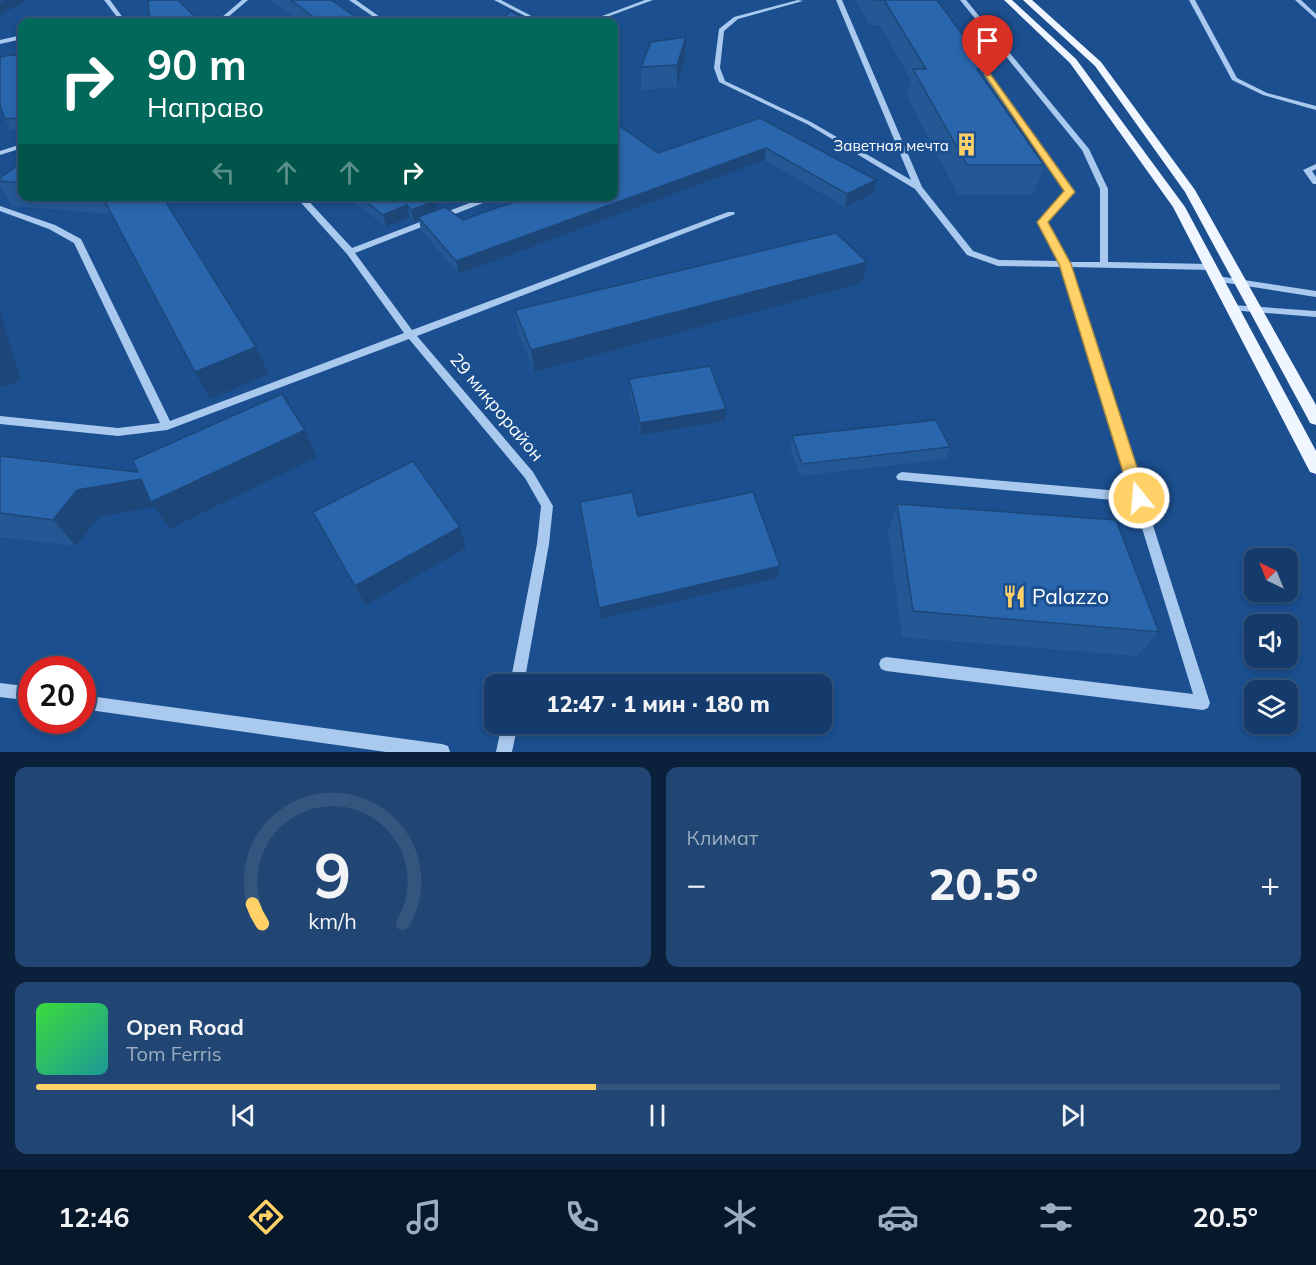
<!DOCTYPE html>
<html lang="ru">
<head>
<meta charset="utf-8">
<style>
  :root { --surface:#143b6b; --page:#214673; --text:#f1f3f6; --muted:#9dadc1; --line:#33557e; --accent:#ffd166 }
  body { margin:0; font-family:Mulish,sans-serif; background:var(--page); color:var(--text); height:100vh; display:flex; flex-direction:column; font-size:22px; white-space:nowrap }
  * { box-sizing:border-box; margin:0 }
  p { font-size:20px; color:var(--muted) }
  .icon { flex:none; width:33px; height:33px; fill:none; stroke:currentColor; stroke-width:2; stroke-linecap:round; stroke-linejoin:round }
  .map { position:relative; height:752px; overflow:hidden }
  .panel { display:flex; flex-direction:column; gap:15px; padding:15px; background:#0b203b; flex:1 }
  .panel>* { flex:none }
  .hud { position:absolute; left:18px; top:18px; width:600px; height:183px; border-radius:12px; box-shadow:0 3px 9px #0003,0 0 0 2px var(--line); background:#00695c; color:#fff; overflow:hidden }
  .needle { width:39px; rotate:317deg }
  .fabs { position:absolute; left:1244px; top:548px; display:grid; gap:12px }
  .fabs a { display:grid; place-items:center; width:54px; height:54px; border-radius:12px; background:var(--surface); box-shadow:0 3px 9px #0003,0 0 0 2px var(--line); font-size:30px }
  .speed { position:absolute; left:18px; top:656px; display:flex; gap:12px; font-size:30px; font-weight:700; text-align:center }
  .speed>* { display:grid; place-content:center; width:78px; height:78px; border-radius:50%; background:var(--surface); box-shadow:0 3px 9px #0003,0 0 0 2px var(--line); line-height:1 }
  .speed .limit { border:9px solid #d22; background:#fff; color:#111 }
  .pin { position:absolute; display:grid; place-items:center; width:51px; height:51px; color:#fff; margin:-62px -26px; border-radius:50% 50% 50% 0; rotate:-45deg; box-shadow:0 0 6px #0007 }
  .pin .icon { rotate:45deg }
  .me { position:absolute; width:66px; margin:-33px; rotate:343deg; stroke-linejoin:round; filter:drop-shadow(0 0 4px #0008) }
  .turn { display:flex; align-items:center; gap:21px; height:126px; padding:0 30px; font-size:27px }
  .turn .icon { width:78px; height:78px; stroke-width:2.5 }
  .turn b { display:block; font-size:42px; line-height:51px }
  .lanes { display:flex; align-items:center; height:57px; padding:0 30px; background:#0003; justify-content:center; gap:30px; direction:ltr }
  .lanes .off { opacity:.35 }
  .big { font-size:45px; font-weight:800; line-height:1.1 }
  .panel .tile { flex:1; display:flex; flex-direction:column; justify-content:center; gap:9px; min-width:0; padding:0 21px; border-radius:12px; background:var(--page) }
  .panel .dial { align-items:center; gap:0 }
  .dial svg { height:156px; overflow:visible; fill:none; stroke:var(--line); stroke-width:7; stroke-linecap:round; text-anchor:middle }
  .dial text { fill:var(--text); stroke:none }
  .song { display:flex; align-items:center; gap:18px }
  .cover { width:72px; height:72px; border-radius:9px; background:linear-gradient(135deg,hsl(120 70% 55%),hsl(180 70% 35%)) }
  .played { height:6px; border-radius:3px; background:linear-gradient(90deg,var(--accent) 45%,var(--line) 45%) }
  .keys { display:flex; justify-content:space-around; direction:ltr }
  .heat { display:flex; justify-content:space-between; align-items:center; font-size:33px; direction:ltr }
  .panel .tiles { flex:1; display:grid; gap:15px; grid-template-columns:1fr 1fr }
  .tile:last-child { grid-column:span 2 }
  .trip { position:absolute; left:484px; top:674px; width:348px; height:60px; border-radius:12px; background:var(--surface); box-shadow:0 3px 9px #0003,0 0 0 2px var(--line); font-weight:800; line-height:60px; text-align:center }
  .tabs { display:flex; height:96px; justify-content:space-around; align-items:center; background:#08182b; color:var(--muted) }
  .tabs .icon { width:42px; height:42px }
  .tabs .selected { color:var(--accent) }
  .tabs b { font-size:27px; color:var(--text) }
  .map>svg:first-child { display:block }
  .lines { fill:none; stroke-linecap:round; stroke-linejoin:round }
  .minor { fill:#a9c9ee; fill-rule:evenodd }
  .major { fill:#f0f6ff; fill-rule:evenodd }
  .wall { fill:#245895 }
  .shaded-wall { fill:#1d4779 }
  .building { fill:#2a66ad; stroke:#1d4779; stroke-width:1.5 }
  .route { fill:#ffd166; stroke:#a68842; stroke-width:1.5 }
  .labels { text-anchor:middle; dominant-baseline:central; stroke-width:6; stroke-linejoin:round; paint-order:stroke }
  .far-poi-label { font-size:15px; fill:#fff; stroke:#1b4f8f; text-anchor:end }
  .street-label { font-size:18px; fill:#fff; stroke:#1b4f8f }
  .near-poi-label { font-size:21px; fill:#fff; stroke:#1b4f8f; text-anchor:start }
</style>
</head>
<body>
<div class="map">
<svg width="1316" height="752" viewBox="0 0 1316 752">
  <rect width="100%" height="100%" fill="#1b4f8f"/>
  <g class="lines">
    <g class="minor">
      <polygon points="104,0 110,0 126,22 121,22 120,20 97,22 97,21 117,17"/>
      <polygon points="242,0 248,0 227,18 230,22 225,22 222,17"/>
      <polygon points="349,0 356,0 387,22 381,22"/>
      <polygon points="494,0 501,0 543,22 537,22"/>
      <polygon points="645,0 653,0 593,22 586,22"/>
      <polygon points="798,0 803,1 738,19 724,31 720,68 725,81 811,122 911,180 836,0 842,0 922,187 973,251 999,260 1059,261 1039,222 1066,192 976,64 977,63 981,63 1074,192 1047,222 1068,262 1100,262 1100,189 1082,150 960,0 966,0 1089,149 1108,189 1108,262 1211,264 1216,267 1211,270 1070,267 1210,703 1208,708 1203,710 886,671 881,669 879,664 881,659 886,657 1193,694 1134,502 898,480 896,477 898,474 902,472 1131,492 1061,267 998,266 967,255 915,189 807,124 719,82 714,68 719,29 734,17"/>
      <polygon points="1189,0 1195,0 1237,78 1267,93 1316,106 1316,110 1263,95 1232,80"/>
      <polygon points="1295,0 1301,0 1316,14 1316,19"/>
      <polygon points="22,35 22,39 0,44 0,40"/>
      <polygon points="22,144 22,148 0,155 0,151"/>
      <polygon points="1316,164 1316,169 1312,171 1316,177 1316,184 1313,184 1303,170"/>
      <polygon points="295,196 304,196 352,248 488,196 501,196 355,253 412,330 728,212 734,212 735,214 417,336 533,472 553,506 549,544 524,684 510,684 537,544 541,506 525,478 409,339 167,430 118,436 0,424 0,416 118,428 160,423 74,243 49,229 0,211 0,206 55,225 81,239 170,421 404,333 347,254"/>
      <polygon points="1217,276 1316,291 1316,297 1214,281 1212,279"/>
      <polygon points="1233,305 1316,311 1316,317 1230,310 1228,308"/>
      <polygon points="0,683 32,687 32,701 0,697"/>
      <polygon points="82,695 442,744 448,746 450,752 386,752 82,709"/>
      <polygon points="502,723 518,723 512,752 496,752"/>
    </g>
    <g class="major">
      <polygon points="1004,0 1012,0 1076,59 1185,207 1316,451 1316,474 1310,472 1173,207 1070,63"/>
      <polygon points="1023,0 1032,0 1101,62 1195,190 1316,405 1316,425 1310,423 1308,419 1185,192 1095,66"/>
    </g>
  </g>
  <g class="wall">
    <polygon points="271,0 331,0 363,22 300,22"/>
    <polygon points="856,0 937,0 988,69 985,80 1044,165 1033,195 958,195 907,96 911,80 880,25 869,25"/>
    <polygon points="22,56 22,129 11,130 5,119"/>
    <polygon points="685,59 677,87 641,90 641,67"/>
    <polygon points="760,118 876,180 874,193 845,207 765,160 459,274 421,230 419,220 414,222 410,217 386,227 351,199 351,196 430,196 438,209 463,220"/>
    <polygon points="22,162 22,196 162,196 256,347 269,374 210,399 111,214 12,206 0,187 0,178"/>
    <polygon points="867,262 862,283 534,372 518,331 515,310"/>
    <polygon points="629,379 725,421 641,435 629,391"/>
    <polygon points="305,430 317,457 170,529 154,507 99,517 76,546 0,537 0,456 138,472"/>
    <polygon points="792,436 950,447 946,459 800,476 790,448"/>
    <polygon points="580,502 778,578 600,619 581,514"/>
    <polygon points="897,504 1159,632 1137,656 902,637 888,530"/>
    <polygon points="313,512 466,548 365,606 324,533"/>
  </g>
  <g class="shaded-wall">
    <polygon points="6,0 28,0 0,15 0,3"/>
    <polygon points="686,37 685,59 677,87 677,65"/>
    <polygon points="766,148 765,160 459,274 456,261"/>
    <polygon points="876,180 874,193 845,207 847,194"/>
    <polygon points="436,201 439,212 418,217 419,220 414,222 411,210"/>
    <polygon points="407,205 410,217 386,227 383,215"/>
    <polygon points="867,262 862,283 534,372 531,350"/>
    <polygon points="0,311 21,380 0,388"/>
    <polygon points="256,347 269,374 210,399 195,372"/>
    <polygon points="726,409 725,421 641,435 640,423"/>
    <polygon points="305,430 317,457 170,529 154,507 99,517 76,546 53,520 77,490"/>
    <polygon points="460,527 466,548 365,606 355,586"/>
    <polygon points="780,566 778,578 600,619 599,608"/>
  </g>
  <g class="building">
    <polygon points="150,0 178,0 200,22 156,22 149,15 148,2"/>
    <polygon points="291,0 331,0 363,22 320,22"/>
    <polygon points="873,0 937,0 988,69 977,69 1044,165 967,165 913,69 926,69 884,0"/>
    <polygon points="510,11 530,22 501,22"/>
    <polygon points="686,37 677,65 641,67 651,42"/>
    <polygon points="10,55 22,56 22,118 5,119 0,106 0,57"/>
    <polygon points="760,118 876,180 847,194 766,148 456,261 418,217 445,207 463,220 530,196 614,196 614,122 658,153"/>
    <polygon points="22,162 22,183 0,181 0,178"/>
    <polygon points="102,196 162,196 256,347 195,372"/>
    <polygon points="359,196 430,196 436,201 411,210 407,205 383,215"/>
    <polygon points="836,233 867,262 531,350 515,310"/>
    <polygon points="710,366 726,409 640,423 629,379"/>
    <polygon points="282,394 305,430 151,502 141,479 77,490 53,520 0,513 0,456 138,472 133,460"/>
    <polygon points="936,420 950,447 802,464 792,436"/>
    <polygon points="413,461 460,527 355,586 313,512"/>
    <polygon points="632,492 638,516 753,492 780,566 599,608 580,502"/>
    <polygon points="897,504 1116,520 1159,632 913,611"/>
  </g>
  <polygon class="route" points="985,75 991,75 1075,192 1048,222 1071,264 1147,498 1145,503 1139,505 1131,498 1059,264 1037,222 1064,191"/>
  <defs>
    <symbol id="building-bare" viewBox="-9 -9 18 18"><path d="M-4-6H4V6H1V3H-1V6H-4ZM-2.5-4.3h1.7v1.8h-1.7ZM.8-4.3h1.7v1.8H.8ZM-2.5-1h1.7V.8h-1.7ZM.8-1h1.7V.8H.8Z" fill="#ffd166" stroke="#1b4f8f" stroke-width="2.5" paint-order="stroke"/></symbol>
    <symbol id="restaurant-bare" viewBox="-9 -9 18 18"><path d="M-5-6h1v4h1v-4h1v4h1v-4h1v5L-1.5 .5V6h-2V.5L-5-1ZM5-6V6H3V1.5H1.5Q1.5-4 5-6Z" fill="#ffd166" stroke="#1b4f8f" stroke-width="2.5" paint-order="stroke"/></symbol>
  </defs>
  <g fill-rule="evenodd">
    <use href="#building-bare" x="950" y="128" width="33" height="33"/>
    <use href="#restaurant-bare" x="998" y="580" width="33" height="33"/>
  </g>
  <g class="labels">
    <g class="far-poi-label">
      <text x="949" y="145">Заветная мечта</text>
    </g>
    <g class="street-label">
      <text transform="translate(497 407) rotate(50)">29 микрорайон</text>
    </g>
    <g class="near-poi-label">
      <text x="1032" y="596">Palazzo</text>
    </g>
  </g>
</svg>
<div class="fabs">
<a><svg class="needle" viewBox="-14 -14 28 28"><path d="M0-13l5 13h-10z" fill="#e53935"/><path d="M0 13l5-13h-10z" fill="#9dadc1"/></svg></a>
<a><svg class="icon" aria-label="sound" viewBox="0 0 24 24"><path d="M4 9h4l5-4v14l-5-4H4zM17 9q2 3 0 6"/></svg></a>
<a><svg class="icon" aria-label="layers" viewBox="0 0 24 24"><path d="M12 4l9 5-9 5-9-5zM3 14l9 5 9-5"/></svg></a>
</div>
<div class="speed"><div class="limit">20</div></div>
<div class="pin" style="left:988px;top:77px;background:#d93025"><svg class="icon" aria-label="arrive" viewBox="0 0 24 24"><path d="M6 21V4h12l-3 4 3 4H6"/></svg></div>
<svg class="me" style="left:1139px;top:498px" viewBox="-20 -20 40 40"><circle r="17" fill="#ffd166" stroke="#fff" stroke-width="3"/><path d="M0-11L8 9 0 5-8 9z" fill="#fff"/></svg>
<div class="trip">12:47 · 1 мин · 180 m</div>
<div class="hud">
<div class="turn"><svg class="icon" aria-label="right" viewBox="0 0 24 24"><path d="M7 20v-9h11M14 6l5 5-5 5"/></svg><div><b>90 m</b>Направо</div></div>
<div class="lanes"><svg class="icon off" aria-label="left" viewBox="0 0 24 24"><path d="M17 20v-9H6M10 6l-5 5 5 5"/></svg><svg class="icon off" aria-label="ahead" viewBox="0 0 24 24"><path d="M12 20V5M6 11l6-6 6 6"/></svg><svg class="icon off" aria-label="ahead" viewBox="0 0 24 24"><path d="M12 20V5M6 11l6-6 6 6"/></svg><svg class="icon" aria-label="right" viewBox="0 0 24 24"><path d="M7 20v-9h11M14 6l5 5-5 5"/></svg></div>
</div>
</div>
<section class="panel">
<div class="tiles">
<div class="tile dial"><svg viewBox="0 0 100 80">
<path d="M14 69A42 42 0 1 1 86 69"/>
<path d="M14 69A42 42 0 0 1 9 59" stroke="#ffd166"/>
<text x="50" y="56" font-size="32" font-weight="700">9</text>
<text x="50" y="72" font-size="11">km/h</text>
</svg></div>
<div class="tile"><p>Климат</p>
<div class="heat"><a>−</a><b class="big">20.5°</b><a>+</a></div>
</div>
<div class="tile">
<div class="song"><i class="cover"></i><div><b>Open Road</b><p>Tom Ferris</p></div></div>
<div class="played"></div>
<div class="keys"><svg class="icon" aria-label="previous" viewBox="0 0 24 24"><path d="M18 5L8 12l10 7zM5 5v14"/></svg><svg class="icon" aria-label="pause" viewBox="0 0 24 24"><path d="M8 5v14M16 5v14"/></svg><svg class="icon" aria-label="next" viewBox="0 0 24 24"><path d="M6 5l10 7-10 7zM19 5v14"/></svg></div>
</div>
</div>
</section>
<nav class="tabs">
<b>12:46</b>
<svg class="icon selected" aria-label="directions" viewBox="0 0 24 24"><path d="M12 3l9 9-9 9-9-9zM9 14v-3h6M13 9l2 2-2 2"/></svg>
<svg class="icon" aria-label="music" viewBox="0 0 24 24"><path d="M9 18V5l10-2v13"/><circle cx="6" cy="18" r="3"/><circle cx="16" cy="16" r="3"/></svg>
<svg class="icon" aria-label="phone" viewBox="0 0 24 24"><path d="M5 4h4l2 5-3 2q2 4 5 5l2-3 5 2v4C11 20 4 13 5 4z"/></svg>
<svg class="icon" aria-label="climate" viewBox="0 0 24 24"><path d="M12 3v18M4 7l16 10M4 17L20 7"/></svg>
<svg class="icon" aria-label="car" viewBox="0 0 24 24"><path d="M5 17H2v-5l4-1 3-4h7l3 4 3 1v5h-3M9 17h6M6 11h13"/><circle cx="7" cy="17" r="2"/><circle cx="17" cy="17" r="2"/></svg>
<svg class="icon" aria-label="filters" viewBox="0 0 24 24"><path d="M4 7h16M4 17h16"/><circle cx="9" cy="7" r="2"/><circle cx="15" cy="17" r="2"/></svg>
<b>20.5°</b>
</nav>
</body>
</html>
